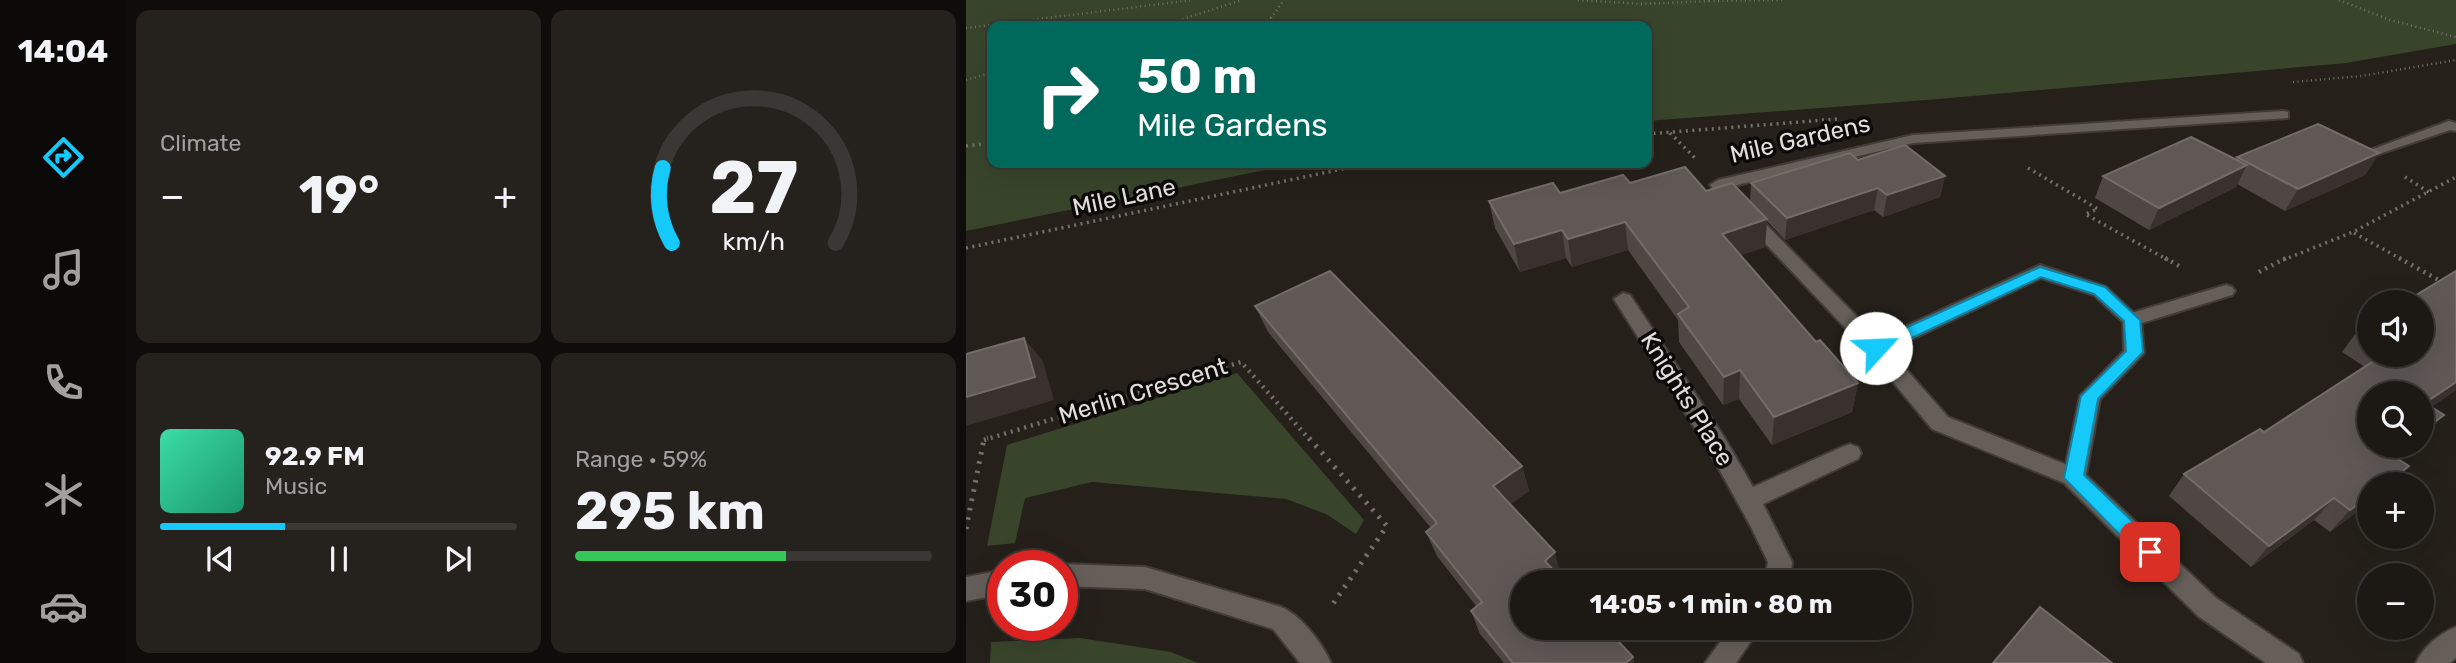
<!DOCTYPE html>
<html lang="en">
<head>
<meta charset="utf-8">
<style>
  :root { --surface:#1c1814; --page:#25211d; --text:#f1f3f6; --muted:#a0a0a0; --line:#3a3734; --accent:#15cafb }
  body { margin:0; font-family:Rubik,sans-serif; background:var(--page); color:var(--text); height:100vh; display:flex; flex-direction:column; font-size:26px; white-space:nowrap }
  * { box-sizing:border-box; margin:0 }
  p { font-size:23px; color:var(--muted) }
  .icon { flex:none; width:38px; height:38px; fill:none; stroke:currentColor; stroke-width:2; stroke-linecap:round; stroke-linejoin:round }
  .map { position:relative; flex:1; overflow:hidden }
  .sheet { display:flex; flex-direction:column; gap:10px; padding:10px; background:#0f0d0b; width:840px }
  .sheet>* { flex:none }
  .hud { position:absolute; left:21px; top:21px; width:665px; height:147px; border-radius:14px; box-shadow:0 7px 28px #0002,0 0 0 2px var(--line); background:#00695c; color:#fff; overflow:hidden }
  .tools { position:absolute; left:1391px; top:290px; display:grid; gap:14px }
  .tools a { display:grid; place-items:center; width:77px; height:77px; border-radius:50%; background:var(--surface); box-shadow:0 7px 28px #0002,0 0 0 2px var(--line); font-size:35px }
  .speed { position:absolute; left:21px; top:550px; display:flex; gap:14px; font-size:35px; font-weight:700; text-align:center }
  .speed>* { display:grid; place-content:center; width:91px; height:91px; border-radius:50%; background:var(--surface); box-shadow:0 7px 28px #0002,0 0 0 2px var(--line); line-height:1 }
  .speed .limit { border:10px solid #d22; background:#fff; color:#111 }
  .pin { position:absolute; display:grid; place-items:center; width:60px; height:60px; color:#fff; margin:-30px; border-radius:14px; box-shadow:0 4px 10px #0006 }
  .me { position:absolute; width:77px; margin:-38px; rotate:65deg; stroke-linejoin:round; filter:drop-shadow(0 0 5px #0008) }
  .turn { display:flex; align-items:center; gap:24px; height:147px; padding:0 35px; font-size:32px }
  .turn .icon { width:91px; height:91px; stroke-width:2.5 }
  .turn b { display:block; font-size:49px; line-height:60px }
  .big { font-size:52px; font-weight:700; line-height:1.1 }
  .sheet .widget { flex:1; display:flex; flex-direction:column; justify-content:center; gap:10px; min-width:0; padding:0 24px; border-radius:14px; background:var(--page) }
  .sheet .dial { align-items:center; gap:0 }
  .dial svg { height:182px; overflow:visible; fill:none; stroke:var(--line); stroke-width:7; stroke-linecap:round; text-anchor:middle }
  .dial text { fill:var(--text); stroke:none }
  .song { display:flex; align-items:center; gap:21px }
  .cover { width:84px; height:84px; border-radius:10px; background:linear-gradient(135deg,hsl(160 70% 55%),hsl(160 70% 35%)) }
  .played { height:7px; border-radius:4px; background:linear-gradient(90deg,var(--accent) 35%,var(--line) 35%) }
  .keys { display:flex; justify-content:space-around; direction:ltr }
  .heat { display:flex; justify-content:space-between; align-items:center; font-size:38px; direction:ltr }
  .charge { height:10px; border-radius:5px; background:linear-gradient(90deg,#34c759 59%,var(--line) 0) }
  .sheet .tiles { flex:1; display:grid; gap:10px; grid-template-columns:repeat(2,1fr) }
  .trip { position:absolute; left:544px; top:570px; width:402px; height:70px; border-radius:35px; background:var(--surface); box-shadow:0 7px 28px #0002,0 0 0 2px var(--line); font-weight:700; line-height:70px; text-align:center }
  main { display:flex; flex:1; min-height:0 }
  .tabs { display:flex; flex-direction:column; width:126px; justify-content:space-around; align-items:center; background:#0b0a08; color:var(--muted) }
  .tabs .icon { width:49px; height:49px }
  .tabs .on { color:var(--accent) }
  .tabs b { font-size:32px; color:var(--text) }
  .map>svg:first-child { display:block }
  .green { fill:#38452b }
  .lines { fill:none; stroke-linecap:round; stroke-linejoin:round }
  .service-casing { stroke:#413c39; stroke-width:4 }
  .pedestrian-casing { stroke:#413c39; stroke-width:4 }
  .minor-casing { stroke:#413c39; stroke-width:4 }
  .path-far3 { stroke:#74706b; stroke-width:2.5; stroke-dasharray:1 3.5; stroke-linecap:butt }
  .path-far2 { stroke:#74706b; stroke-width:3.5; stroke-dasharray:2 4.5; stroke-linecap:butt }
  .path-far1 { stroke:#74706b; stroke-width:4.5; stroke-dasharray:2 5; stroke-linecap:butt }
  .path { stroke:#74706b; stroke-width:5; stroke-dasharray:2.5 7; stroke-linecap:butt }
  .service { fill:#665f59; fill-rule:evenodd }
  .pedestrian { fill:#665f59; fill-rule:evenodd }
  .minor { fill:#665f59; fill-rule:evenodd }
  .wall { fill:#4f4744 }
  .shaded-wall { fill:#38312d }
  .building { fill:#5f5855; stroke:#736d6a; stroke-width:2 }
  .route { fill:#15cafb; stroke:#0e83a3; stroke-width:2 }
  .labels { text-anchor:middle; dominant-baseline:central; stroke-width:7; stroke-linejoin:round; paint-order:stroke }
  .street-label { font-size:24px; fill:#e2dedb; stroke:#0c0a08 }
</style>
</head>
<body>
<main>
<nav class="tabs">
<b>14:04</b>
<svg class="icon on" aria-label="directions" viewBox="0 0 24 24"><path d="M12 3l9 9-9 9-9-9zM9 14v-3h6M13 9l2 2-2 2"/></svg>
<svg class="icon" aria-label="music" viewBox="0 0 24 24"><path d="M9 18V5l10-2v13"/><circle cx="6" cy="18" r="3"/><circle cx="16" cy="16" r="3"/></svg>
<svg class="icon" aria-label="phone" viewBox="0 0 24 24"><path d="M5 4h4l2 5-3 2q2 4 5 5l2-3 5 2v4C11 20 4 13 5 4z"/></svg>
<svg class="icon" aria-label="climate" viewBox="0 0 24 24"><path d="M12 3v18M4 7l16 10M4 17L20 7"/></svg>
<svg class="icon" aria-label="car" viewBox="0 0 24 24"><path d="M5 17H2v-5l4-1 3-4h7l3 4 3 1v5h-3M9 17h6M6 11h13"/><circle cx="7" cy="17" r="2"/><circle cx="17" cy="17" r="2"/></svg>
</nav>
<section class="sheet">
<div class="tiles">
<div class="widget"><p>Climate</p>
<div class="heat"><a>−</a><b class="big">19°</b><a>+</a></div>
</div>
<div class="widget dial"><svg viewBox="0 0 100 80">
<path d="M14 69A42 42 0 1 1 86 69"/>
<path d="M14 69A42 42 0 0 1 10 36" stroke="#15cafb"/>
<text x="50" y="56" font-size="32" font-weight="700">27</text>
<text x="50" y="72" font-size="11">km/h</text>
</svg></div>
<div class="widget">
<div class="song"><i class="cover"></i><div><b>92.9 FM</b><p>Music</p></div></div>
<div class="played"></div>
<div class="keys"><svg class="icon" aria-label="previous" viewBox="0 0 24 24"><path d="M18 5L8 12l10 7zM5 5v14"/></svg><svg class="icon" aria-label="pause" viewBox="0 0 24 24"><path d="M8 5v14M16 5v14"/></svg><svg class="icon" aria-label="next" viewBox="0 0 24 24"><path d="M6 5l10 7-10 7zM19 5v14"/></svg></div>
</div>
<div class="widget"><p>Range · 59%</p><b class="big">295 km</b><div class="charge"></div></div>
</div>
</section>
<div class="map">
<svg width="1490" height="663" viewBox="0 0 1490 663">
  <rect width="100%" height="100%" fill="#25201a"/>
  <g class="green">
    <polygon points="0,0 1490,0 1490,44 1380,63 973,99 681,121 681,26 26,26 26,163 333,163 0,231"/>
    <polygon points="271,373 398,520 390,534 360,514 320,499 126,482 59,498 49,543 21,546 41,445"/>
    <polygon points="114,638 205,652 232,663 24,663 25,642"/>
  </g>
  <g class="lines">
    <defs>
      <g id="service">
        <polygon points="1483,121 1490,123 1490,131 1484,130 1398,159 1391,155"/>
        <polygon points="1260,285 1266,287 1269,291 1266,295 1166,326 1157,320 1159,315"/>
      </g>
      <polygon id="pedestrian" points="1317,111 1322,112 1322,118 947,143 763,187 917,343 982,417 1116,471 1119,478 1116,485 1108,487 966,429 903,353 744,185 752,180 947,135"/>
      <g id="minor">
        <polygon points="1074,265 1140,287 1175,320 1178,353 1134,399 1120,475 1250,598 1333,654 1337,663 1300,663 1232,616 1100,485 1097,478 1114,396 1158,351 1157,322 1128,295 1075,278 917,353 910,355 900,348 903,343"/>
        <polygon points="657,293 664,295 758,437 787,487 876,447 884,444 892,447 895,453 892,459 797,504 826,562 824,583 798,583 802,562 784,525 742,449 648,299"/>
        <path d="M96,564L179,567L315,607C334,614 357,644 365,663H334L307,629L179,589L96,586V565H92Z"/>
        <polygon points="37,570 37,594 0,601 0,577"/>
        <path d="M1490,627V658L1484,663H1450C1457,647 1474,633 1490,627Z"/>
        <polygon points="764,628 794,628 770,663 739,663"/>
      </g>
    </defs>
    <use href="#service" class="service-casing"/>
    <use href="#pedestrian" class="pedestrian-casing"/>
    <use href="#minor" class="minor-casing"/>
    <g class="path-far3">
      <polyline points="612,0 676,4 744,1"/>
      <polyline points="1373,0 1424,20 1490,37"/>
      <polyline points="743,1 817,0"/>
      <polyline points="195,26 276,0"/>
      <polyline points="316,26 305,18 318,0"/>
      <polyline points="0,28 227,0"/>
      <polyline points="0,80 26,73"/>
      <polyline points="1327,82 1395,76 1490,60"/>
    </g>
    <g class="path-far2">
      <polyline points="704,133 731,160"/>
      <polyline points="681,134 872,119"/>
      <polyline points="0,146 26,143"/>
      <polyline points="1062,168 1132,209 1119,214 1202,260"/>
      <polyline points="1439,177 1464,193"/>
      <polyline points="1388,233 1437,260"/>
      <polyline points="0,248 405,163"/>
      <polyline points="1317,260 1387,232 1490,177"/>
    </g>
    <g class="path-far1">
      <polyline points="1199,258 1215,267"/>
      <polyline points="1433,258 1478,283"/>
      <polyline points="1293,272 1320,258"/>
      <polyline points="18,440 275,362 344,440"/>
    </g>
    <g class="path">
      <polyline points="343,438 421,526 364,608"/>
      <polyline points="0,529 18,439 22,438"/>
    </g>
    <use href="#service" class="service"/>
    <use href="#pedestrian" class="pedestrian"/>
    <use href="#minor" class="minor"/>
  </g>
  <g class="wall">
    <polygon points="1413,153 1399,175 1319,211 1271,184 1270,187 1183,230 1129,198 1137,176 1270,160 1271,157"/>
    <polygon points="892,160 979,176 974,197 917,217 908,210 819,240 801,221 799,247 775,255 850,342 892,383 886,412 806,445 773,399 757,405 713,342 712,320 662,250 606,267 600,258 554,272 529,228 523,201 594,193 664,183 740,191 784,203 785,183"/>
    <polygon points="1490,271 1490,390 1465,407 1478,415 1456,438 1456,394 1404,446 1445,446 1429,457 1443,466 1426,485 1404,485 1404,502 1364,532 1348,520 1285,567 1203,496 1218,474 1298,432 1399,367 1376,352 1393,329 1404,323 1404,355 1456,355"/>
    <polygon points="289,306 556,466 563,491 544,504 595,577 594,578 667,657 668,663 538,663 514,634 505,611 510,606 471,556 460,532 465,528 302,332"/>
  </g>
  <g class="shaded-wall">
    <polygon points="1413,153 1399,175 1319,211 1332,189"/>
    <polygon points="1281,165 1270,187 1183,230 1193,208"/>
    <polygon points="979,176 974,197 917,217 921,195"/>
    <polygon points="912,188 908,210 819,240 821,218"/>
    <polygon points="801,219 799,247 756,262 756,234"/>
    <polygon points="659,222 662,250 606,267 602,239"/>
    <polygon points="596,230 600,258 554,272 548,244"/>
    <polygon points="58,338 77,361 88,400 0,426 0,397"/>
    <polygon points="774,370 773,399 757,405 758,377"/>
    <polygon points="1490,382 1490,390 1456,413 1459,403"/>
    <polygon points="892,383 886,412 806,445 808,417"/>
    <polygon points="1478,415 1456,438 1456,431"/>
    <polygon points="1434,446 1445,446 1403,476 1424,454"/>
    <polygon points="556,466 563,491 535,511 527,486"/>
    <polygon points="1443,466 1426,485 1419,485"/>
    <polygon points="1404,496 1404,502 1364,532 1384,510"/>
    <polygon points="1368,498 1348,520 1285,567 1303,546"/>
    <polygon points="589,552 595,577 588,583 579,561"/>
    <polygon points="667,657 668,663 660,663"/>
  </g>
  <g class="building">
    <polygon points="1352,124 1413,153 1332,189 1271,157"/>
    <polygon points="1225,137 1281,165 1193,208 1137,176"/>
    <polygon points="939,145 979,176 921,195 912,188 821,218 785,183 884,153 892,160"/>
    <polygon points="719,167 740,191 766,183 801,219 756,234 850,342 854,340 892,383 808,417 774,370 758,377 712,314 723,307 659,222 602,239 596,230 548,244 523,201 587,183 594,193 657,175 664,183"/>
    <polygon points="364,271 556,466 527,486 589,552 579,561 599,583 556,583 556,628 640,628 667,657 660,663 547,663 505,611 516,602 460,532 471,523 289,306"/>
    <polygon points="1490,271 1490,382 1459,403 1478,415 1456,431 1456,394 1404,394 1404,446 1434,446 1424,454 1443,466 1419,485 1404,485 1404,496 1384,510 1368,498 1303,546 1218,474 1294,429 1298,432 1417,355 1456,355 1456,303 1437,303"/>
    <polygon points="1404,323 1404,335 1393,329"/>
    <polygon points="58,338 69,377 0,397 0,354"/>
    <polygon points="1074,607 1146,663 1027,663"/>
  </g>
  <polygon class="route" points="1074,267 1139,287 1174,320 1177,352 1132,399 1118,475 1191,545 1194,552 1191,558 1184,561 1177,558 1098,478 1115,396 1160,351 1158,321 1128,294 1075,277 916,352 904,352 902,348 904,344"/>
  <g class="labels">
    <g class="street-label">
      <text transform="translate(834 139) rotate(-13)">Mile Gardens</text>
      <text transform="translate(158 197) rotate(-12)">Mile Lane</text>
      <text transform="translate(177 391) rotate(-17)">Merlin Crescent</text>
      <text transform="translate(721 399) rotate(58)">Knights Place</text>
    </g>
  </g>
</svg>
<div class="tools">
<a><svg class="icon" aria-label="sound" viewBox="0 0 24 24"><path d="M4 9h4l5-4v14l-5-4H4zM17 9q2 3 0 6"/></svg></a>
<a><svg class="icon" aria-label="search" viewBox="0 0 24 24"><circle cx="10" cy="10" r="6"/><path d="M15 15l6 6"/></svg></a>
<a>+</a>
<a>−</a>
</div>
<div class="speed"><div class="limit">30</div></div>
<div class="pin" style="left:1184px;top:552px;background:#d93025"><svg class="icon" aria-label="arrive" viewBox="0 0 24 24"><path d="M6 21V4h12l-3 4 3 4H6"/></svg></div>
<svg class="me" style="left:910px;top:348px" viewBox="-20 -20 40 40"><circle r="19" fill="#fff"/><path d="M0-13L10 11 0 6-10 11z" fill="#15cafb"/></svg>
<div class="trip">14:05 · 1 min · 80 m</div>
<div class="hud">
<div class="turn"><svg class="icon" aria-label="right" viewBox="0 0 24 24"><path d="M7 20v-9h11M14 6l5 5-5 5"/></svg><div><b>50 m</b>Mile Gardens</div></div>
</div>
</div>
</main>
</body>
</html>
